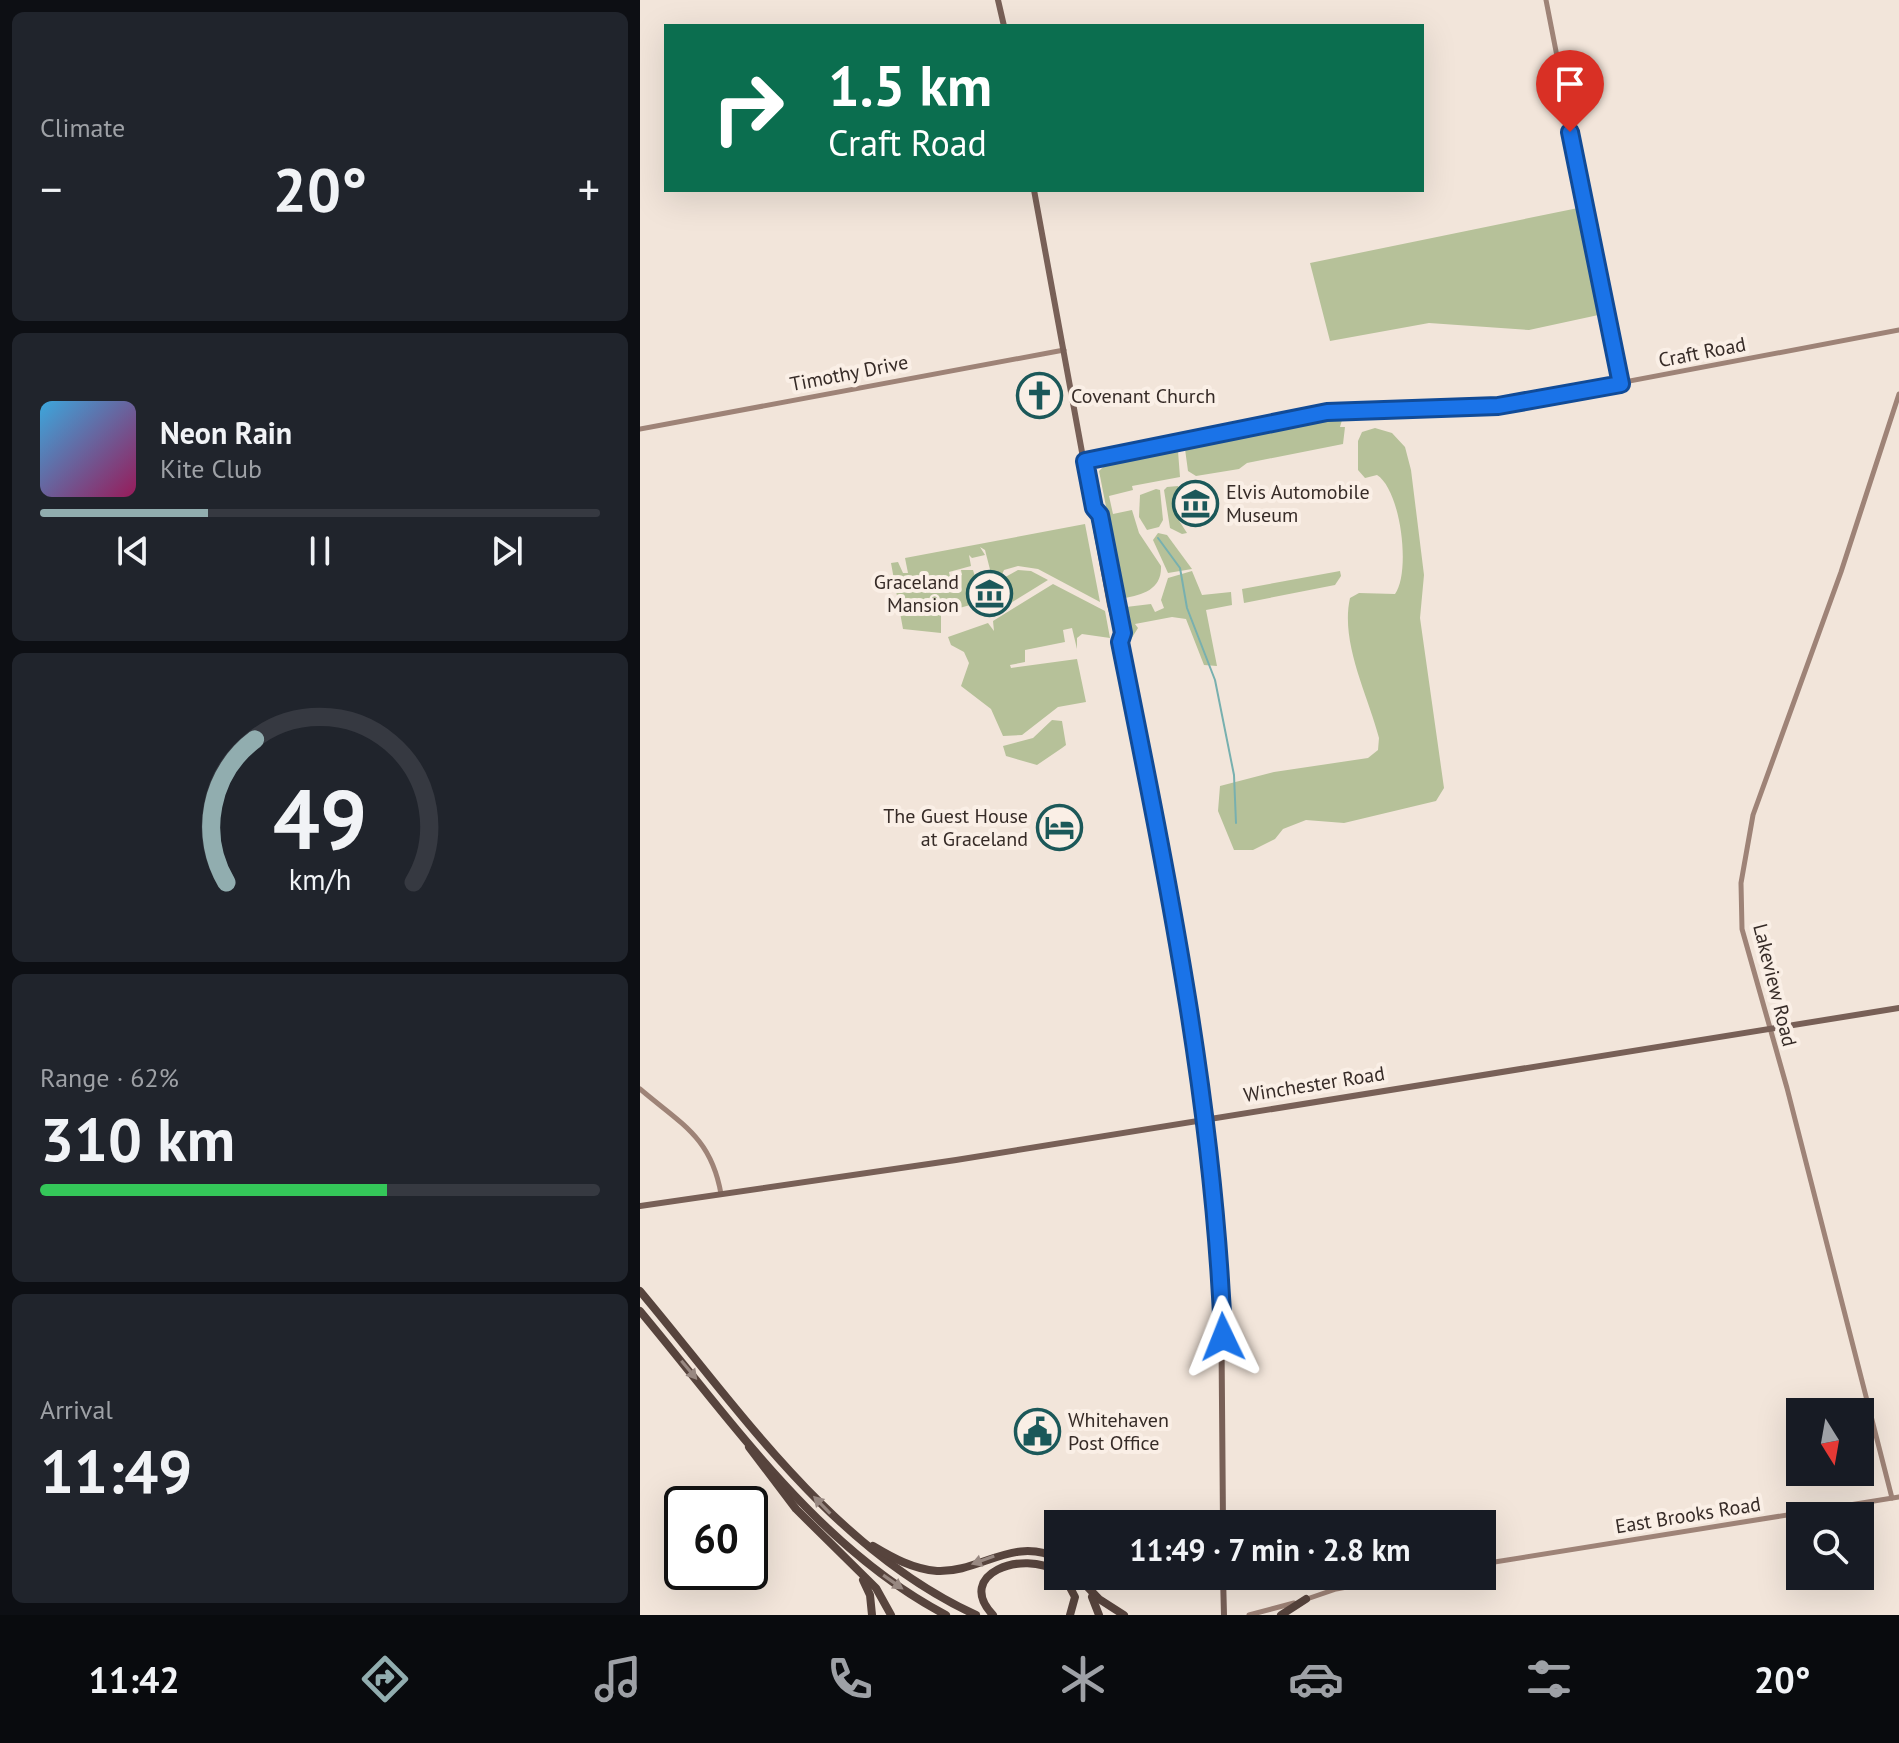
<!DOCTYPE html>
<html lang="en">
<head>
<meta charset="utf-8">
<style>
  :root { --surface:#171b24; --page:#20242c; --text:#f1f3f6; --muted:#9ea1a6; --line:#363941; --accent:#91adaf }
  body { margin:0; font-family:"PT Sans",sans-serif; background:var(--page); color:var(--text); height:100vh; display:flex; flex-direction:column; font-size:30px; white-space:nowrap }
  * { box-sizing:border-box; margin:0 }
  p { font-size:26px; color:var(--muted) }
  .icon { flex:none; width:44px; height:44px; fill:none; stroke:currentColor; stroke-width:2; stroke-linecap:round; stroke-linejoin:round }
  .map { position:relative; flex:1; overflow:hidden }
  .sheet { display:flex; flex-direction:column; gap:12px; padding:12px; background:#0d0f14; width:640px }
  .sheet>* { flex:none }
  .guide { position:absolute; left:24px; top:24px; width:760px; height:168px; border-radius:0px; box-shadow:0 8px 32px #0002; background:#0b6e4f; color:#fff; overflow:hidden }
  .needle { width:52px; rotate:169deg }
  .tools { position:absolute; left:1146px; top:1398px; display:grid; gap:16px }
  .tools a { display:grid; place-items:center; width:88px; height:88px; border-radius:0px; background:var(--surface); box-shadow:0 8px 32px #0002; font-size:40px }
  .speed { position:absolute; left:24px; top:1486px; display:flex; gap:16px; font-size:40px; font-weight:700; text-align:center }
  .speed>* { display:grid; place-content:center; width:104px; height:104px; border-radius:50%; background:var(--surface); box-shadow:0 8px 32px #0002; line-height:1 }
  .speed .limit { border:4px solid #111; border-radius:12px; background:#fff; color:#111 }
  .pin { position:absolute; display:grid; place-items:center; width:68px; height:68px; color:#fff; margin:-82px -34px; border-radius:50% 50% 50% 0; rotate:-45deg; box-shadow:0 0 8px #0007 }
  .pin .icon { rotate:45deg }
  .me { position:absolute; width:88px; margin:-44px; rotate:358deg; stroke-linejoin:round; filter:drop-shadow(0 0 6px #0008) }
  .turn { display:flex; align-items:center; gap:28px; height:168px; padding:0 32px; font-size:36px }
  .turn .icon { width:104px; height:104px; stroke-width:2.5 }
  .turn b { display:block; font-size:56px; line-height:68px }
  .big { font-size:60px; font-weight:700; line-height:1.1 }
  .sheet .tile { flex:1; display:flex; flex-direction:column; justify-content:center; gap:12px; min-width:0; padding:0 28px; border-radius:12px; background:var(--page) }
  .sheet .dial { align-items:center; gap:0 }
  .dial svg { height:208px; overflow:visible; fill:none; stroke:var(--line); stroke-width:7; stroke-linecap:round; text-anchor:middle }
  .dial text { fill:var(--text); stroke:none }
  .song { display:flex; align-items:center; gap:24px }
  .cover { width:96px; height:96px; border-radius:12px; background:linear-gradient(135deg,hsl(200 70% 55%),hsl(330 70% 35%)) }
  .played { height:8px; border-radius:4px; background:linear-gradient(90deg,var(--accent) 30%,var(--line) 30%) }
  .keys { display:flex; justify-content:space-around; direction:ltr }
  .heat { display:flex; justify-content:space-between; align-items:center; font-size:44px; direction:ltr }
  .charge { height:12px; border-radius:6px; background:linear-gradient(90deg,#34c759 62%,var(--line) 0) }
  .trip { position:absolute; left:404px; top:1510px; width:452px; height:80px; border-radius:0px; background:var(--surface); box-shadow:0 8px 32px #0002; font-weight:700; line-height:80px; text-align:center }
  .dock { display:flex; height:128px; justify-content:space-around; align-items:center; background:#090b0e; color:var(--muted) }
  .dock .icon { width:56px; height:56px }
  .dock .current { color:var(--accent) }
  .dock b { font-size:36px; color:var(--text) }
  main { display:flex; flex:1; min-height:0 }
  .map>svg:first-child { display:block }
  .green { fill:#b6c199 }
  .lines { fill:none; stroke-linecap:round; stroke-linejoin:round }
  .stream { stroke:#78b0af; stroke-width:2 }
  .secondary { stroke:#9e8377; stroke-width:5 }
  .primary { stroke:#786057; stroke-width:6 }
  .highway { stroke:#57443d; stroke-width:8 }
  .oneway { fill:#988881 }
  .route-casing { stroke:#114b97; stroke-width:20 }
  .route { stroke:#1a73e8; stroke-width:14 }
  .labels { text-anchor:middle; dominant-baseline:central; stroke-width:8; stroke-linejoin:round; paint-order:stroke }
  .street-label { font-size:20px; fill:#362b27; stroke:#faefe6 }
  .poi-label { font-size:20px; fill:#362b27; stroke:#faefe6; text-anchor:start }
</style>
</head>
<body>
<main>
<section class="sheet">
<div class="tile"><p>Climate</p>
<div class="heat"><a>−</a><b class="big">20°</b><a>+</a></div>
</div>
<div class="tile">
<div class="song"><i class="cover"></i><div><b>Neon Rain</b><p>Kite Club</p></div></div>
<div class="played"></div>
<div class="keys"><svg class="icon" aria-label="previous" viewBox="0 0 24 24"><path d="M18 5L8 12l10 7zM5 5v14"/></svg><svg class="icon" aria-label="pause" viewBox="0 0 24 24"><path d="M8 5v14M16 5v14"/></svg><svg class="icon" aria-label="next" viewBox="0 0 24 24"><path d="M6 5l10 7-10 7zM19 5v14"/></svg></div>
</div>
<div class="tile dial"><svg viewBox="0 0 100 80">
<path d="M14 69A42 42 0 1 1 86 69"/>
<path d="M14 69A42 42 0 0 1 25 14" stroke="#91adaf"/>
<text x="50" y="56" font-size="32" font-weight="700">49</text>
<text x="50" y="72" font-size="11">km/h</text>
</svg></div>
<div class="tile"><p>Range · 62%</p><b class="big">310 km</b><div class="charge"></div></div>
<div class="tile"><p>Arrival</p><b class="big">11:49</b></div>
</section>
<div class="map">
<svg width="1259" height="1615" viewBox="0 0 1259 1615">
  <rect width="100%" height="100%" fill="#f2e5da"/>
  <g class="green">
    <polygon points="943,207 963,314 889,330 789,323 690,341 670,263"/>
    <polygon points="684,420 702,420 700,427 705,427 703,444 607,463 599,469 556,476 548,471 545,449"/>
    <path d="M735,428L752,433L765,447L771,470L784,575L780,618L804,788L796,801L704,823L666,820L643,829L635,839L613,850H594L578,811L580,786L634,772L728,758L738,750L739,738C728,695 700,643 710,598L719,593L755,594C771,572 761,490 737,475L725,478L718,470V441L722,432Z"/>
    <path d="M528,451H538L540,477L492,486L493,490L469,496L473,514L492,510L499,533L521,566C522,589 503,595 484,598L459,471L465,465Z"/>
    <polygon points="538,486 544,511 536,516 547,533 542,534 530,528 524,490 527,487"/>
    <polygon points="516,489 520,490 523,520 519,527 507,530 499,517 500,495"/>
    <polygon points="445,524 460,602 398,569 378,566 364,570 355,589 345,550 340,547 345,555 332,558 329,555 331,566 309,572 310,577 322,575 321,570 333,570 338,586 345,584 342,594 345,605 335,608 334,604 301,613 301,633 263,629 251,563 258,562 263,573 268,573 265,558"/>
    <polygon points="518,533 527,535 552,569 528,573 513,540"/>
    <polygon points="378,570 391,571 408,580 369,604 365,601 360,580"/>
    <polygon points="552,571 562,595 591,592 592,605 566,610 577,666 564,665 546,619 532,617 495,624 498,628 491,639 486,607 511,604 515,612 524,608 521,600 528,578"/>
    <polygon points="700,571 701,576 695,585 604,603 602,589"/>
    <polygon points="413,584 465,611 470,638 442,634 437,638 437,649 432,628 423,630 425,642 385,650 385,662 370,665 371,668 437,659 446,702 418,707 382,735 363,736 351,709 321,686 329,663 324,652 311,645 308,637 348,623 354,631 353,621"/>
    <polygon points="412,720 422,721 426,745 422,748 397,765 366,756 363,746 393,738"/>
  </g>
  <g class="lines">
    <polyline class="stream" points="518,538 540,568 547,608 575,680 594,775 596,823"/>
    <g class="secondary">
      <polyline points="906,0 981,384"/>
      <polyline points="0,429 424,350"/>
      <polyline points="445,461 687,412 858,406 1259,330"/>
      <path d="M0,1089C41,1124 71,1137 81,1194"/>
      <polyline points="1252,1498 1147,1088 1102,929 1101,883 1113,815 1201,572 1259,394"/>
      <polyline points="842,1564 1259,1497"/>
      <polyline points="664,1600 696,1589 767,1576"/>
      <polyline points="609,1615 654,1603"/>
    </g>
    <g class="primary">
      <polyline points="358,0 364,26"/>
      <polyline points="394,190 470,605 480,642 534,923 570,1145 581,1282 583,1524"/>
      <polyline points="454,508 460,515 483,633 480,642"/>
      <polyline points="0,1206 316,1160 1259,1008"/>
      <polyline points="583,1576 584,1615"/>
    </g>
    <g class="highway">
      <path d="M0,1291C99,1409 192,1549 336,1615"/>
      <path d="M0,1311C91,1420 178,1548 306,1615"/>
      <polyline points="109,1447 156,1509 236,1588 251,1615"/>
      <path d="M233,1546C253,1558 273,1569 297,1571C340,1573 375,1535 418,1559"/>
      <polyline points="424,1576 435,1597 430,1615"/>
      <polyline points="437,1576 459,1599 484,1615"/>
      <polyline points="223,1580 230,1595 232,1615"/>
      <polyline points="452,1597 459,1615"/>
      <path d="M353,1615C314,1574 383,1549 418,1572"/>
      <polyline points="641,1615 666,1599"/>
    </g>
  </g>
  <defs><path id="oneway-solid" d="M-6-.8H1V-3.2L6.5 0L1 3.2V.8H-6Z" transform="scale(2)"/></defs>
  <g class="oneway">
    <use href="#oneway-solid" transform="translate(49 1370) rotate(50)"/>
    <use href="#oneway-solid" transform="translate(182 1505) rotate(-134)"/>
    <use href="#oneway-solid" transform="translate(343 1560) rotate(160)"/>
    <use href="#oneway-solid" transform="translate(253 1582) rotate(35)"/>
  </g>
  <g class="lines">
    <defs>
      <path id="route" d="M583,1337C574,1102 526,872 480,642L483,633L460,515L454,508L445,461L687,412L858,406L981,384L930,132"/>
    </defs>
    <use href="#route" class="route-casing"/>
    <use href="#route" class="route"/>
  </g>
  <defs>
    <symbol id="church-ring" viewBox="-11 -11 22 22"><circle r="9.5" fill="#faefe6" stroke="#1b5859" stroke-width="1.5"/><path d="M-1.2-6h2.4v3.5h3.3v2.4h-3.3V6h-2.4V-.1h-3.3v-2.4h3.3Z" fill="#1b5859"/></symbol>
    <symbol id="museum-ring" viewBox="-11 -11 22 22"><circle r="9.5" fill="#faefe6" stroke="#1b5859" stroke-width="1.5"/><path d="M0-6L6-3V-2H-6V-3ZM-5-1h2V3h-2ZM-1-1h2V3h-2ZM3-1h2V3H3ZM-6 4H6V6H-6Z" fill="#1b5859"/></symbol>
    <symbol id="hotel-ring" viewBox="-11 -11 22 22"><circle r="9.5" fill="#faefe6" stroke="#1b5859" stroke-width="1.5"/><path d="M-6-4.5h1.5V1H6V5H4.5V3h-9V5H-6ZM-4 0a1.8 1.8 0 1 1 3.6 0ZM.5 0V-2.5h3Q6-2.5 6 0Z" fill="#1b5859"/></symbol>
    <symbol id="civic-ring" viewBox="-11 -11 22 22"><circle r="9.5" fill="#faefe6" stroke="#1b5859" stroke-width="1.5"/><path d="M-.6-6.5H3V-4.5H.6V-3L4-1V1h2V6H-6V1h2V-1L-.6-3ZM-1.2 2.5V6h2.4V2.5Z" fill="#1b5859"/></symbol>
  </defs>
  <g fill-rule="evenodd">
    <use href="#church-ring" x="374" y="370" width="51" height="51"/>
    <use href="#museum-ring" x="530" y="478" width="51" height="51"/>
    <use href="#museum-ring" x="324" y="568" width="51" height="51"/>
    <use href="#hotel-ring" x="394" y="802" width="51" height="51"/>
    <use href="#civic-ring" x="372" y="1406" width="51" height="51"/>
  </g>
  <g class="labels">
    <g class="street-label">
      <text transform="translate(1062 352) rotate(-11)">Craft Road</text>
      <text transform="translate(209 373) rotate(-11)">Timothy Drive</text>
      <text transform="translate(1135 985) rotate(76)">Lakeview Road</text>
      <text transform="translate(674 1084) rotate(-9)">Winchester Road</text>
      <text transform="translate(1048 1515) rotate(-9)">East Brooks Road</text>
    </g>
    <g class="poi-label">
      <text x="431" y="396">Covenant Church</text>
      <text x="586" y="492">Elvis Automobile<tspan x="586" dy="23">Museum</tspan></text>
      <text x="319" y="582" text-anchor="end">Graceland<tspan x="319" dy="23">Mansion</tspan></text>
      <text x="388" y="816" text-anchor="end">The Guest House<tspan x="388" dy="23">at Graceland</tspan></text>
      <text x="428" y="1420">Whitehaven<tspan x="428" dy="23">Post Office</tspan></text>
    </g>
  </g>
</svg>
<div class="tools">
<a><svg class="needle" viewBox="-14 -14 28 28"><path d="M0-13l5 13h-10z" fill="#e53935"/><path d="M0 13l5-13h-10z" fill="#9ea1a6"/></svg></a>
<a><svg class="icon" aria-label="search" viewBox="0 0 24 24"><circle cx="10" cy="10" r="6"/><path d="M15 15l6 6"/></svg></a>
</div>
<div class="speed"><div class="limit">60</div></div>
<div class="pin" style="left:930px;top:132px;background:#d93025"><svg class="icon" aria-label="arrive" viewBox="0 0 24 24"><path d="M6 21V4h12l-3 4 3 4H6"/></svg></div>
<svg class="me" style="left:583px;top:1337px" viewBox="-20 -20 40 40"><path d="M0-17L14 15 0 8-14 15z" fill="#1a73e8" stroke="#fff" stroke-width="4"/></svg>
<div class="trip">11:49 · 7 min · 2.8 km</div>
<div class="guide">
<div class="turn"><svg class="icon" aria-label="right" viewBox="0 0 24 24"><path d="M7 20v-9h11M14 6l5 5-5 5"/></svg><div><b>1.5 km</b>Craft Road</div></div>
</div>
</div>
</main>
<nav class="dock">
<b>11:42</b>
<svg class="icon current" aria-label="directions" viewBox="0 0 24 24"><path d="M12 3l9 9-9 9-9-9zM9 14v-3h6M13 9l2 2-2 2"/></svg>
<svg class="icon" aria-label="music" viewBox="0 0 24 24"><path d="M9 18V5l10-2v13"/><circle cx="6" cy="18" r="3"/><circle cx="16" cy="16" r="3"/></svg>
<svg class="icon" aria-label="phone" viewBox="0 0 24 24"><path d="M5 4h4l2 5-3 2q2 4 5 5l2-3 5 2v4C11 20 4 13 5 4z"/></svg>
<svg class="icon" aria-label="climate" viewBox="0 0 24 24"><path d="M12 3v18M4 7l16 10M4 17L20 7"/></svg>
<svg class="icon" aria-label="car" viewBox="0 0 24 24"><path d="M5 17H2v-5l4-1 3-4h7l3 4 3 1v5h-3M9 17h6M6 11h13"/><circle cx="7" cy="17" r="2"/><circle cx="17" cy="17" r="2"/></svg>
<svg class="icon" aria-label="filters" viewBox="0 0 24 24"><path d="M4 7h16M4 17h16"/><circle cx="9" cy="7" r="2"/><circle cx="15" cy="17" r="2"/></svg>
<b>20°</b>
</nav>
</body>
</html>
